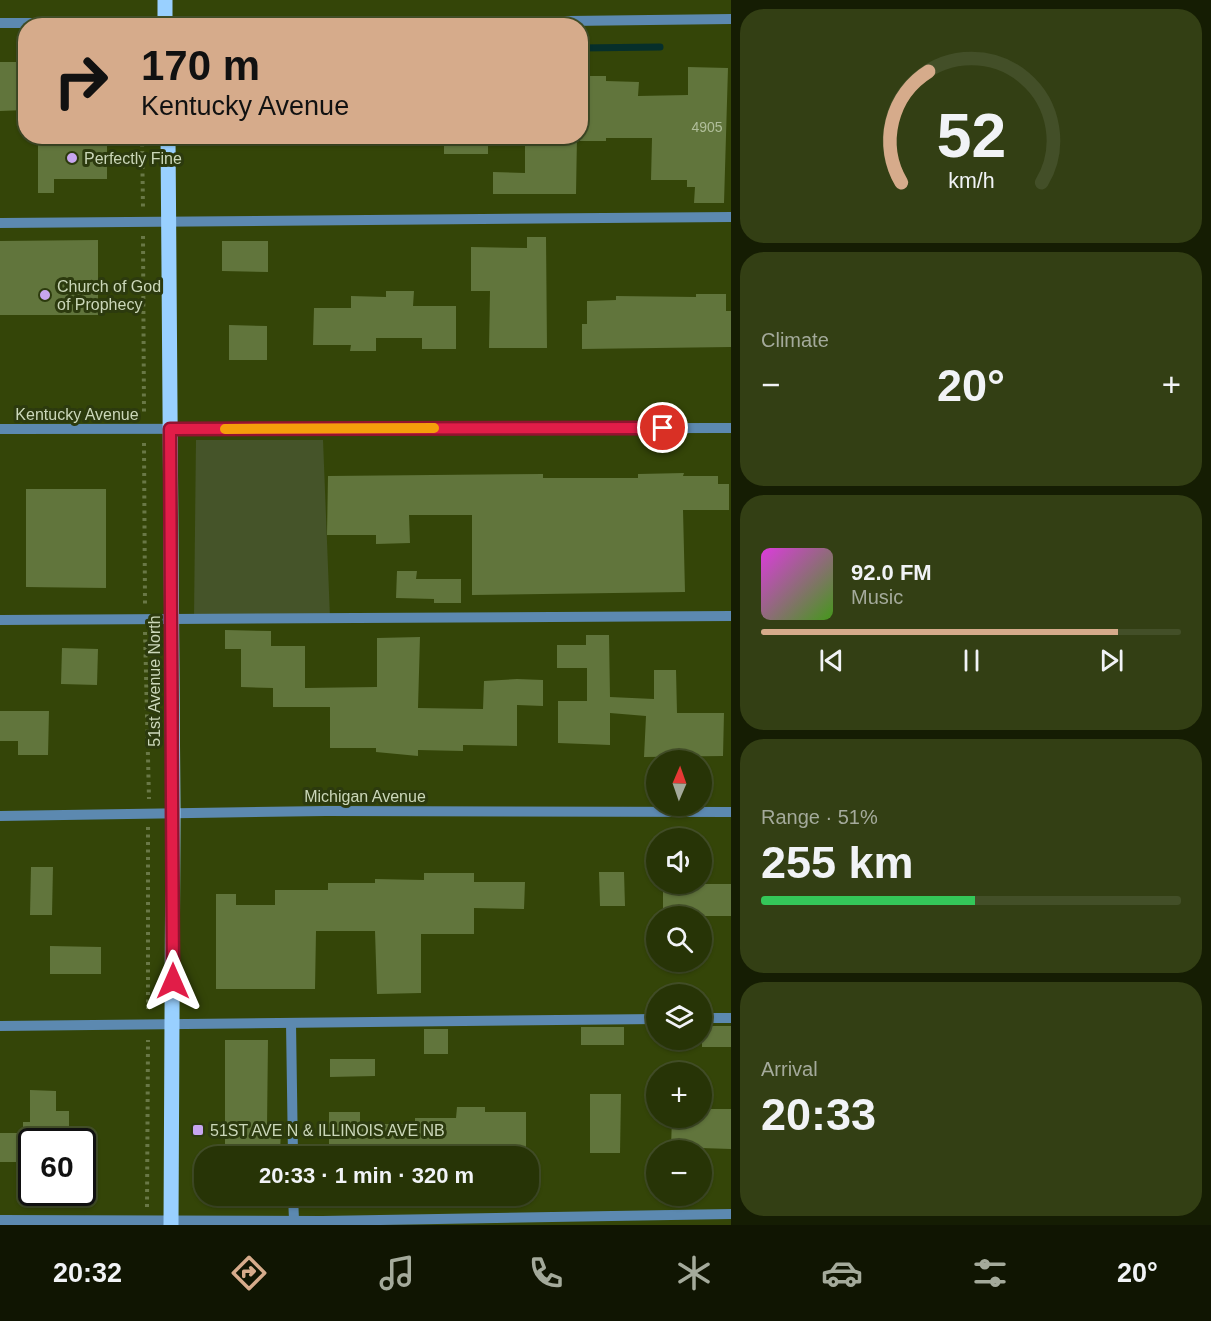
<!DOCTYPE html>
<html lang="en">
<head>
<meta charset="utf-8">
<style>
  :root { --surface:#273406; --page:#333f14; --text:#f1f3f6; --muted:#a4aa9b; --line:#434f28; --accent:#d6ab8b }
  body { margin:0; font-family:Arial,sans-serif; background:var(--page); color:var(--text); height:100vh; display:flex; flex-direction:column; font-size:22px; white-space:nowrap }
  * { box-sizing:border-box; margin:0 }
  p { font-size:20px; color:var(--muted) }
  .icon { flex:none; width:33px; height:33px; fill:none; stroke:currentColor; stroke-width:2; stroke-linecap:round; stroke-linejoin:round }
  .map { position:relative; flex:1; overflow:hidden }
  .sheet { display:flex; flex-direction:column; gap:9px; padding:9px; background:#151d03; width:480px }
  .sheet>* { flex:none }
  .top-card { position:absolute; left:18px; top:18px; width:570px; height:126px; border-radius:24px; box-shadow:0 2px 4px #0004,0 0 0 2px var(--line); background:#d6ab8b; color:#111; overflow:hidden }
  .needle { width:39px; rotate:2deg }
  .fabs { position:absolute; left:646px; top:750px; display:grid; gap:12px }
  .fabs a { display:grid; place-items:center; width:66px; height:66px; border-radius:50%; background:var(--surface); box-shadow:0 2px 4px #0004,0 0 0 2px var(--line); font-size:30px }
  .speed { position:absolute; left:18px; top:1128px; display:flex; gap:12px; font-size:30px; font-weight:700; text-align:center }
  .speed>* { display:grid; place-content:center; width:78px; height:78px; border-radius:50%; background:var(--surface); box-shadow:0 2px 4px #0004,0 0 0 2px var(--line); line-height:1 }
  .speed .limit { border:3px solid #111; border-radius:9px; background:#fff; color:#111 }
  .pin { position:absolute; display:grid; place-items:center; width:51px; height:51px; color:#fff; margin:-26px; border:3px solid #fff; border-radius:50%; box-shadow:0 2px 6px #0007 }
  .me { position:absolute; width:66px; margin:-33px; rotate:0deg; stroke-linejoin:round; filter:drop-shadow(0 0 4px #0008) }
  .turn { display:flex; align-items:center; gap:21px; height:126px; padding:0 24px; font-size:27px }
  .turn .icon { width:78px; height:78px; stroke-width:2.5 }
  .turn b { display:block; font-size:42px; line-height:51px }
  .big { font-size:45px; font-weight:600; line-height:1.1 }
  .sheet .card { flex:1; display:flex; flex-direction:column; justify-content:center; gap:9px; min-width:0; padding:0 21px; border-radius:24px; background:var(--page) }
  .sheet .dial { align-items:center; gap:0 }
  .dial svg { height:156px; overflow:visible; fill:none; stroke:var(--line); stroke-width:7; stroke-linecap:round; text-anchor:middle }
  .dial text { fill:var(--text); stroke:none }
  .song { display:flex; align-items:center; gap:18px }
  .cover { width:72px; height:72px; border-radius:9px; background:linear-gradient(135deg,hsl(300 70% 55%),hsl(100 70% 35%)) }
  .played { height:6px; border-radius:3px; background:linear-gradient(90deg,var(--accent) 85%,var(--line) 85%) }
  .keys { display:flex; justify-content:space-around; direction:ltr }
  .heat { display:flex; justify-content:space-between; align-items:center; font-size:33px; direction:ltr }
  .charge { height:9px; border-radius:4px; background:linear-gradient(90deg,#34c759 51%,var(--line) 0) }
  .trip { position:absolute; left:194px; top:1146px; width:345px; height:60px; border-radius:24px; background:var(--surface); box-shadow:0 2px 4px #0004,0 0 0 2px var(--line); font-weight:600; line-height:60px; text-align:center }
  .tabs { display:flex; height:96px; justify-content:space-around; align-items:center; background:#101502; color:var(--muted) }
  .tabs .icon { width:42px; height:42px }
  .tabs .on { color:var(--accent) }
  .tabs b { font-size:27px; color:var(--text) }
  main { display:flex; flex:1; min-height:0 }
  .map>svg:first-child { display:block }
  .green { fill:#455429 }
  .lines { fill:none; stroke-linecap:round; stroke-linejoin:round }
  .stream { stroke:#062f2b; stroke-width:7 }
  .building { fill:#61753c }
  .path { stroke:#697846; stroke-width:4; stroke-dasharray:3 4.5; stroke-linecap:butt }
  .minor { stroke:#5c89b0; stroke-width:10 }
  .major { stroke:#99d0ff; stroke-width:15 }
  .route-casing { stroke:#92132f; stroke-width:15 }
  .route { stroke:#e11d48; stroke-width:10 }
  .slow { stroke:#f59e0b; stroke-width:10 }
  .poi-dot { fill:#c7a6ef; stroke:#2c3a0e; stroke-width:2 }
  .labels { text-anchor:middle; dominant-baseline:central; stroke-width:6; stroke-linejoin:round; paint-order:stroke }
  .number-label { font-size:14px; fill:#b0be9a }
  .poi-label { font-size:16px; fill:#cbd7b9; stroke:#2c3a0e; text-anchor:start }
  .street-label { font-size:16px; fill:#cbd7b9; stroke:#2c3a0e }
</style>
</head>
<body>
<main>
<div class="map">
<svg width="731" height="1225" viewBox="0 0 731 1225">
  <rect width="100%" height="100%" fill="#344508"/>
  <polygon class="green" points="196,440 323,440 330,618 194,618"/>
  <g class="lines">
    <polyline class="stream" points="580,48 660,47"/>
  </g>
  <g class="building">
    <polygon points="0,62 26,62 26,110 0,111"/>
    <polygon points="688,67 728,68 724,203 694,203 695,187 687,187 687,180 651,180 652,138 606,138 606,141 580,141 580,76 606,76 606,81 639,82 638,96 688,95"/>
    <polygon points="38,136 107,136 107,179 54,179 54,193 38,193"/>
    <rect x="444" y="136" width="44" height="18"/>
    <polygon points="525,136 577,136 576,194 493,194 493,172 525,173"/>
    <polygon points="527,237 546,237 547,348 489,348 490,291 471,291 471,247 527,248"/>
    <polygon points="98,240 98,315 0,315 0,241"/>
    <polygon points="222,241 268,241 268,272 222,271"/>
    <polygon points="386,291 414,291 413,306 456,306 456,349 422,349 422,338 376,338 376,351 350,351 351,345 313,345 314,308 351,308 351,296 386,297"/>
    <polygon points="696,294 726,294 726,311 731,311 731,347 582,349 582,324 587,324 587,301 616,300 616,296 696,297"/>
    <polygon points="229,325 267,326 267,360 229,360"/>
    <polygon points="684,473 683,476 718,476 718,484 729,484 729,510 683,510 685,592 472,595 472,515 409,515 410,543 376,544 376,535 327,535 328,476 543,474 543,478 638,478 638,474"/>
    <polygon points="26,489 106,489 106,588 26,587"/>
    <polygon points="397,571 417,571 416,579 461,579 461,603 434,603 434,599 396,598"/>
    <polygon points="225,630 271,631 271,646 305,646 305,688 377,687 377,638 420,637 418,708 483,709 484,681 517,679 543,680 543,706 517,705 517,746 463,745 463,751 418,750 418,756 376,752 376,748 330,748 330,707 273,707 273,688 241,687 241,649 225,649"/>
    <polygon points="586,635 609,635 610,697 654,699 654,670 676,670 677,713 724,713 723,756 644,757 646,716 610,713 610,745 558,743 558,701 587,701 587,668 557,668 557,645 586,645"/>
    <polygon points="62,648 98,649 97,685 61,684"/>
    <polygon points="0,711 49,711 48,755 18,755 18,741 0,741"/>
    <polygon points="31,867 53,867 52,915 30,915"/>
    <polygon points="599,872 624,872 625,906 600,906"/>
    <polygon points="424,873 474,873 474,882 525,882 524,909 474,908 474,934 421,934 421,993 377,994 375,931 316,931 315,989 216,989 216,894 236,894 236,905 275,905 275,890 328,890 328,883 375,883 375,879 424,880"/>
    <polygon points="663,884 731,884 731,916 681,916 681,911 663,911"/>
    <polygon points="50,946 101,947 101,974 50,974"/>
    <rect x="702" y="1026" width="29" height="21"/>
    <rect x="581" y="1027" width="43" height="18"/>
    <rect x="424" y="1029" width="24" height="25"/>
    <polygon points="225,1040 268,1040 267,1127 281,1127 280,1156 225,1156"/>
    <polygon points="330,1059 375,1059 375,1076 330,1077"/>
    <polygon points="30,1090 56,1091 56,1111 69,1111 69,1142 32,1142 32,1162 0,1162 0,1133 23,1133 23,1122 30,1122"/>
    <polygon points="590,1094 621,1094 620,1153 590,1153"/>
    <polygon points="457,1107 485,1107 485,1112 526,1112 526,1150 445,1150 445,1156 329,1156 329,1112 360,1112 360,1124 415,1124 415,1118 456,1118"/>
    <polygon points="702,1109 731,1109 731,1149 671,1147 672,1118 702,1118"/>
  </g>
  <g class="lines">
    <g class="path">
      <polyline points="142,136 143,208"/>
      <polyline points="143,236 144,415"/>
      <polyline points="144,443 145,604"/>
      <polyline points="145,632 149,799"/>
      <polyline points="148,827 148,1009"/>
      <polyline points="147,1207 148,1040"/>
    </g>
    <g class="minor">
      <polyline points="0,23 399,23 731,19"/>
      <polyline points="0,223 731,217"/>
      <polyline points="0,429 731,428"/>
      <polyline points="0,620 731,616"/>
      <polyline points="0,816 326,811 731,812"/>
      <polyline points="702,1018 731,1018"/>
      <polyline points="291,1023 293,1156"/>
      <polyline points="0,1026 657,1019"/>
      <polyline points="293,1196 294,1220"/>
      <polyline points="0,1220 322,1221 731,1214"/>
    </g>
    <g class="major">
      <polyline points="165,0 165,26"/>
      <polyline points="168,136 173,812 171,1225"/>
    </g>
  </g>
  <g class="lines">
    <defs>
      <polyline id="route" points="173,981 170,429 663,428"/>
    </defs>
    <use href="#route" class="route-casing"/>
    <use href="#route" class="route"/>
    <polyline class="slow" points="225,429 434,428"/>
  </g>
  <g class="poi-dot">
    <circle cx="72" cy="158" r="6"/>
    <circle cx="45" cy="295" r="6"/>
    <rect x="192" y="1124" width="12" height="12" rx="3"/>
  </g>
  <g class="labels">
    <g class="number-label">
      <text x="707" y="127">4905</text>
    </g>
    <g class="poi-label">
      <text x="84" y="158">Perfectly Fine</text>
      <text x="57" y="286">Church of God<tspan x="57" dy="18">of Prophecy</tspan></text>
      <text x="210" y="1130">51ST AVE N &amp; ILLINOIS AVE NB</text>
    </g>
    <g class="street-label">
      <text x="77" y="414">Kentucky Avenue</text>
      <text transform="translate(154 681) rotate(-90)">51st Avenue North</text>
      <text x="365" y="796">Michigan Avenue</text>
    </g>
  </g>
</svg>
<div class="fabs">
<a><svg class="needle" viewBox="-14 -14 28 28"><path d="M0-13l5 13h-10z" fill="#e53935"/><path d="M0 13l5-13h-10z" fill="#a4aa9b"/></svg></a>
<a><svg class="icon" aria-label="sound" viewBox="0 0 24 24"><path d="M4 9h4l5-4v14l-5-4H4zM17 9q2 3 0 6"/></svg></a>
<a><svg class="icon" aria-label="search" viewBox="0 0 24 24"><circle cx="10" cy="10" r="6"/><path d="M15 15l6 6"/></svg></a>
<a><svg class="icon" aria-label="layers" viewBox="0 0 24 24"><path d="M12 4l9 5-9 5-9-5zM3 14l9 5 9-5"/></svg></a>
<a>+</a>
<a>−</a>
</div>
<div class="speed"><div class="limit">60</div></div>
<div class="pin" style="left:663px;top:428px;background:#d93025"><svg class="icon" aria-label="arrive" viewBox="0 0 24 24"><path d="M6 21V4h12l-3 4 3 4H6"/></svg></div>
<svg class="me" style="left:173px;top:981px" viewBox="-20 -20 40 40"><path d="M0-17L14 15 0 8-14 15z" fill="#e11d48" stroke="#fff" stroke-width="4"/></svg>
<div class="trip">20:33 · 1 min · 320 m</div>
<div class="top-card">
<div class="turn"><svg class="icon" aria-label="right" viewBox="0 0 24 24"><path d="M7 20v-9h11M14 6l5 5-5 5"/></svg><div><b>170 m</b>Kentucky Avenue</div></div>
</div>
</div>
<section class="sheet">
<div class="card dial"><svg viewBox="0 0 100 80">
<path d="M14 69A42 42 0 1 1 86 69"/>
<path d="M14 69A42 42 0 0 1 28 12" stroke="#d6ab8b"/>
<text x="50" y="56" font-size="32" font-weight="700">52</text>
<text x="50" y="72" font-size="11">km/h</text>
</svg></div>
<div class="card"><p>Climate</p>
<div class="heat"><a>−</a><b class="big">20°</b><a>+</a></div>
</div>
<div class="card">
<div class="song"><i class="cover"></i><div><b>92.0 FM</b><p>Music</p></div></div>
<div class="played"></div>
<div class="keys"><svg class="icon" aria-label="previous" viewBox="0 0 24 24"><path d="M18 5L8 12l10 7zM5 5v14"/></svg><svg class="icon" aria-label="pause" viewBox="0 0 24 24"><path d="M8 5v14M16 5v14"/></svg><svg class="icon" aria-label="next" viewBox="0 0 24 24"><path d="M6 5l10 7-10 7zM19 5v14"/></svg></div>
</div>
<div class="card"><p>Range · 51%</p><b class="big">255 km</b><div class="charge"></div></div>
<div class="card"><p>Arrival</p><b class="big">20:33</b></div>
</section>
</main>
<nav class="tabs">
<b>20:32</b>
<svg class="icon on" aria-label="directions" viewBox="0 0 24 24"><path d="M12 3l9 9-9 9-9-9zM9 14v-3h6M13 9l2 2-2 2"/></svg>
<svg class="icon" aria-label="music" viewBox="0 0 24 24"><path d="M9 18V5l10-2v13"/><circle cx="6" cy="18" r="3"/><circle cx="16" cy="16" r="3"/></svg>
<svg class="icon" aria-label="phone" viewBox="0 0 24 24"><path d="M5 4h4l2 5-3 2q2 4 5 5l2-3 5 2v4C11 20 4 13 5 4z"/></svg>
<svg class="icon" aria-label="climate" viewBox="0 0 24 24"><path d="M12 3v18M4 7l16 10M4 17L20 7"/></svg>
<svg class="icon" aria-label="car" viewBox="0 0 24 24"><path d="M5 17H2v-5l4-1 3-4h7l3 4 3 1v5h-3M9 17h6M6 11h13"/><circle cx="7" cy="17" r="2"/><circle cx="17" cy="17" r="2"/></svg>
<svg class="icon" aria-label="filters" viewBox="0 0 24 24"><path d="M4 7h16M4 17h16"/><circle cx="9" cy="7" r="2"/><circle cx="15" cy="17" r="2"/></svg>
<b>20°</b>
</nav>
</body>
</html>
